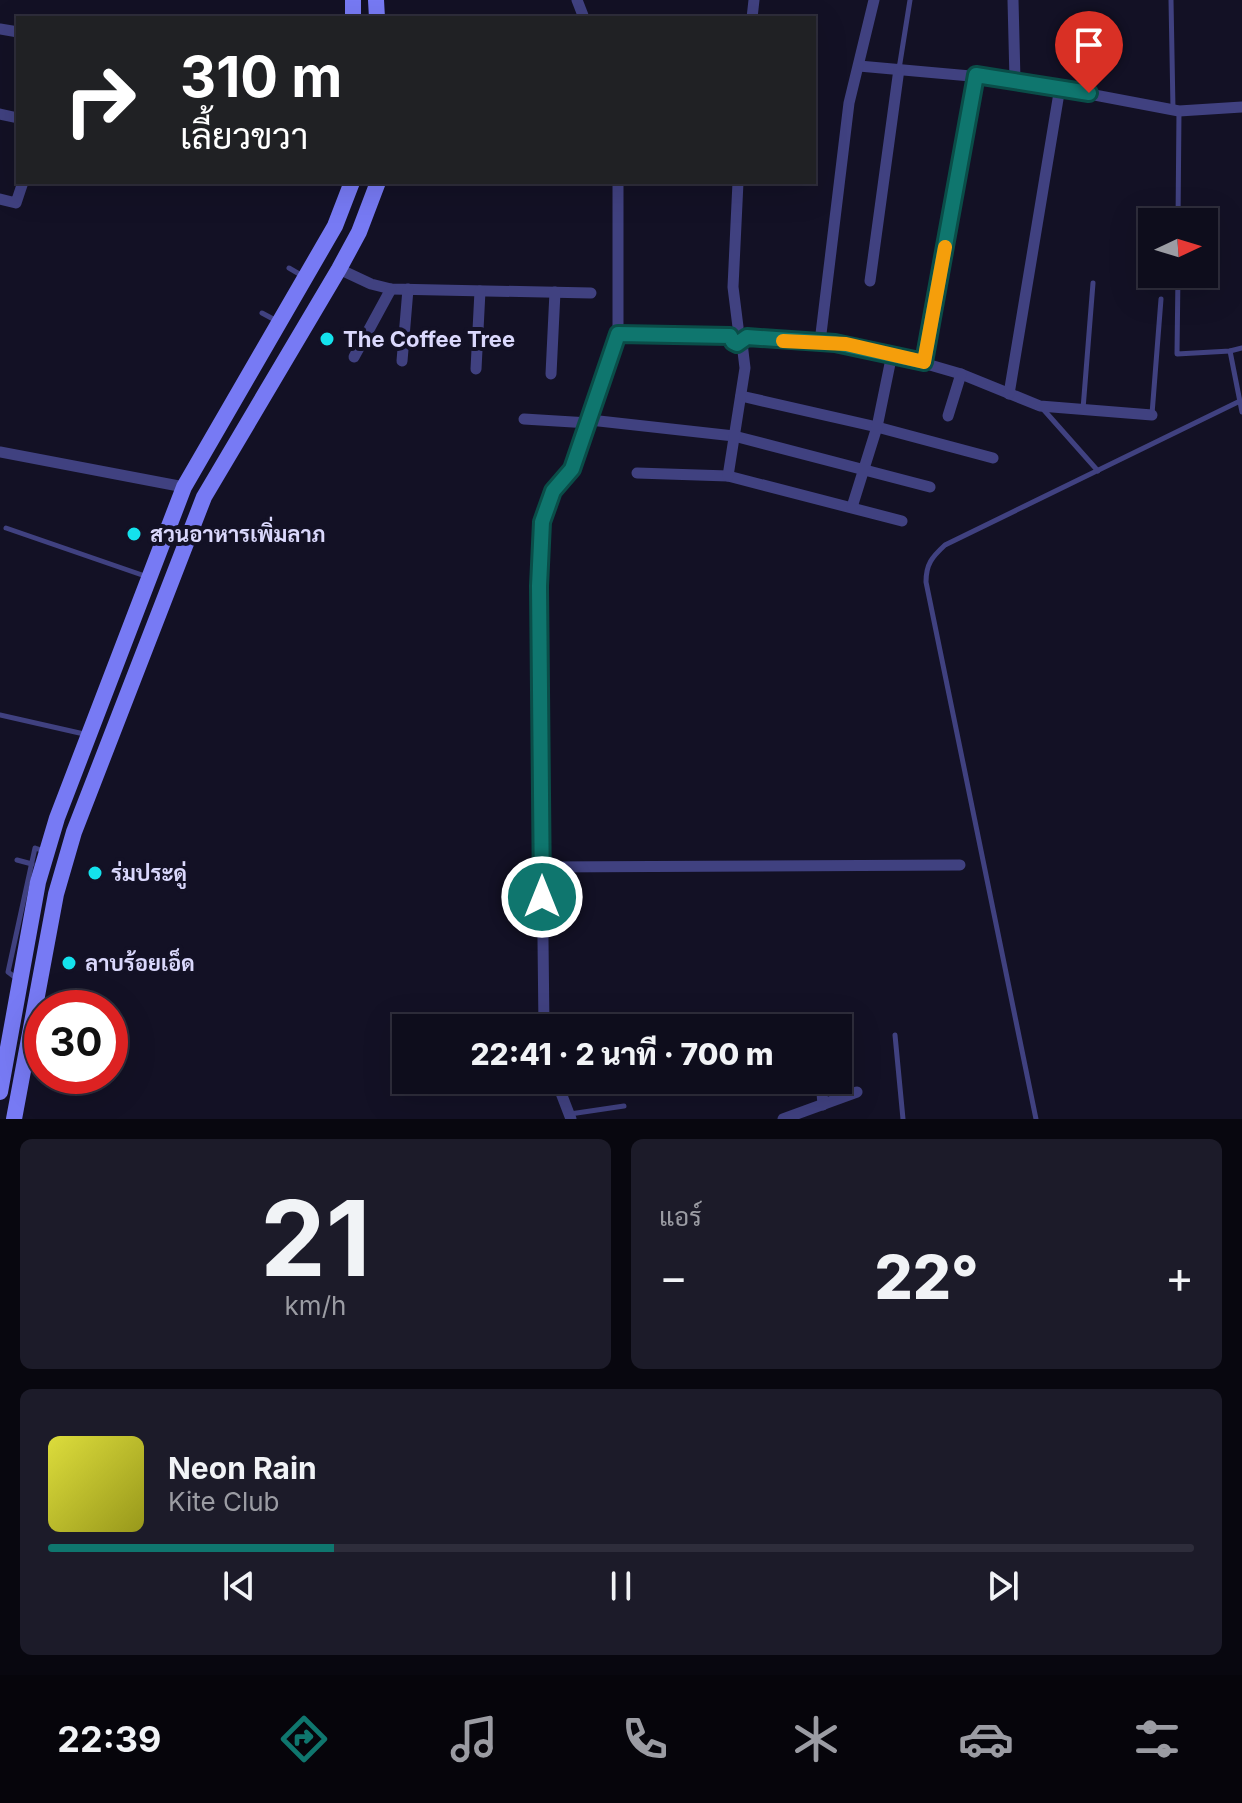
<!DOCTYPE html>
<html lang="th">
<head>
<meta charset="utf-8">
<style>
  :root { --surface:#0e0d1c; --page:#1c1b29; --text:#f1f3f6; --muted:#9b9ca3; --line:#2e2d3b; --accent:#0f766e }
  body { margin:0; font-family:Inter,Sarabun,sans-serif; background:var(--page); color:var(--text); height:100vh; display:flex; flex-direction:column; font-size:30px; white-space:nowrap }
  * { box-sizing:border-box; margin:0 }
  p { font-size:26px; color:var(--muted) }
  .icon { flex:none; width:44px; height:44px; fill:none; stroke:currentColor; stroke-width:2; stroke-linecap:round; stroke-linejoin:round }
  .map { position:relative; height:1119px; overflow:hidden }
  .side { display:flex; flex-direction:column; gap:20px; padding:20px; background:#08070f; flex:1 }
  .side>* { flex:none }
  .banner { position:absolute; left:16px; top:16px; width:800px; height:168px; border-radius:0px; box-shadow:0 8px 32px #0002,0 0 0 2px var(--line); background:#202124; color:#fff; overflow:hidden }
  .needle { width:52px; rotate:86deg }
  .controls { position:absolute; left:1138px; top:208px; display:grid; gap:16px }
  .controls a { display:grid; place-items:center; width:80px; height:80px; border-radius:0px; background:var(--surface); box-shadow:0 8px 32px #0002,0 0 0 2px var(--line); font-size:40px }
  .speed { position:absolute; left:24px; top:990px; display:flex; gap:16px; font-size:40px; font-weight:700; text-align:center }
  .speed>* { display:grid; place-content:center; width:104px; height:104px; border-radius:50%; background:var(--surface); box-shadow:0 8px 32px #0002,0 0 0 2px var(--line); line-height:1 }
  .speed .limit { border:12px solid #d22; background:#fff; color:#111 }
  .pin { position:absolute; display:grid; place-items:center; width:68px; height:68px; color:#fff; margin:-82px -34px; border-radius:50% 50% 50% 0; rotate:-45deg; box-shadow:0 0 8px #0007 }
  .pin .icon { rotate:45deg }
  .me { position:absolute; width:88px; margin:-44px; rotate:0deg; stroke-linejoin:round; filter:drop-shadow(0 0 6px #0008) }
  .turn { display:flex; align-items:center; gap:28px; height:168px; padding:0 32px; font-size:36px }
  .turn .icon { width:104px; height:104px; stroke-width:2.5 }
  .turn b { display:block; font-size:56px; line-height:68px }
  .big { font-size:60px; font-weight:800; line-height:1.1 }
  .side .widget { flex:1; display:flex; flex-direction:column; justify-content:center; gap:12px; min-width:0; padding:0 28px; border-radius:12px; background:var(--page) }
  .side .dial { align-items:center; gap:0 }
  .dial b { font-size:104px; line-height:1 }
  .song { display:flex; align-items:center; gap:24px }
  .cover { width:96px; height:96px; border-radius:12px; background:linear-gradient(135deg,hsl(60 70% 55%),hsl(60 70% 35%)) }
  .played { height:8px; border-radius:4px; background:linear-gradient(90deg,var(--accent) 25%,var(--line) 25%) }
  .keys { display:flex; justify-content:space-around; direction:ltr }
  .heat { display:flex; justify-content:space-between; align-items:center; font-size:44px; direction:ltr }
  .side .tiles { flex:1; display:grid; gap:20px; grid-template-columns:1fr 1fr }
  .widget:last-child { grid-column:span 2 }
  .trip { position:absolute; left:392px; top:1014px; width:460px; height:80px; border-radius:0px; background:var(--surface); box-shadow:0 8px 32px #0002,0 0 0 2px var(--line); font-weight:800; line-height:80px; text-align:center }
  .tab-bar { display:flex; height:128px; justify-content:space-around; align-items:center; background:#06050b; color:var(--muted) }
  .tab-bar .icon { width:56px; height:56px }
  .tab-bar .selected { color:var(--accent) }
  .tab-bar b { font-size:36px; color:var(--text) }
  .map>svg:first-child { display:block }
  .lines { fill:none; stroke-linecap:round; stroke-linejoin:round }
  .lane { stroke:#404180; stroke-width:5 }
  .street { stroke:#404180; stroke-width:11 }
  .secondary { stroke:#777af4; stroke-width:16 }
  .route-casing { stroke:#0a4d48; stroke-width:20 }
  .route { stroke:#0f766e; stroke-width:14 }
  .slow { stroke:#f59e0b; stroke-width:14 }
  .poi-dot { fill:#14e2ed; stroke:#131125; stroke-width:3 }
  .labels { text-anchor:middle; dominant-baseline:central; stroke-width:8; stroke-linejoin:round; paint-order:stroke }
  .poi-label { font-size:22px; font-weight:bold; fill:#dad8fc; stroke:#131125; text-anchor:start }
</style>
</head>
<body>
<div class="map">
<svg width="1242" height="1119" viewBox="0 0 1242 1119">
  <rect width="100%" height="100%" fill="#131125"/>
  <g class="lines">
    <g class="lane">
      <polyline points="1171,0 1173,109"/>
      <polyline points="899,69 910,0"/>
      <polyline points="1178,222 1179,111"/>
      <polyline points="289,268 301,275"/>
      <polyline points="1178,274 1177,354 1230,351 1242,348"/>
      <polyline points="262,313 275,320"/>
      <polyline points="1230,351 1242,412"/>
      <polyline points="1043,409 1098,471"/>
      <polyline points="1083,409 1093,283"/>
      <polyline points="1152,414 1161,299"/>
      <polyline points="6,528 145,576"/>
      <polyline points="0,715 84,734"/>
      <polyline points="17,860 32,864"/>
      <polyline points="16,978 8,972 35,848 44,851"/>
      <polyline points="895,1035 903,1119"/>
      <polyline points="570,1114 624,1106"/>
      <path d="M1036,1119L926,582C926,564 932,557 945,545L1240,401"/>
    </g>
    <g class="street">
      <polyline points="577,0 584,18"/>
      <polyline points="1013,0 1015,80"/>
      <polyline points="752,18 754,0"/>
      <polyline points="0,29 18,32"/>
      <polyline points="859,66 1015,80 1179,111 1242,107"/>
      <polyline points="0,114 18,118"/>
      <polyline points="0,199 16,203 23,182"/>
      <polyline points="339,269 371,284 391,289 591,293"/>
      <polyline points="870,281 899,69"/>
      <polyline points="738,327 733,287 738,182"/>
      <polyline points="618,334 730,336"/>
      <polyline points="747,337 835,343 892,354 961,374 1040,406 1152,415"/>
      <polyline points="820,342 849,103 874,0"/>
      <polyline points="354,357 391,289"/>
      <polyline points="402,361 408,289"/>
      <polyline points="924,362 976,75"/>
      <polyline points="476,369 480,291"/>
      <polyline points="551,374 555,292"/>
      <polyline points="1009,394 1060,87"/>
      <polyline points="741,396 877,427 993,458"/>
      <polyline points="948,416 961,374"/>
      <polyline points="524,419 589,423"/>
      <polyline points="590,420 734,436 930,487"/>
      <polyline points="0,452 184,487"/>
      <polyline points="637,473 728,476 902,521"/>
      <polyline points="728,476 745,368 742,343"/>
      <polyline points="852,507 877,427 892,354"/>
      <polyline points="541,867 960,865"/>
      <polyline points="544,1028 539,586 544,513 553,491 572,469 618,334 618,182"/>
      <polyline points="556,1080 571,1119"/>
      <polyline points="642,1080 643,1088"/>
      <polyline points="821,1080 823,1105"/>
      <polyline points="783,1119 857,1092"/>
    </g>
    <g class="secondary">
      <polyline points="353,0 353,18"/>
      <polyline points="376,0 377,18"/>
      <polyline points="0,1092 38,882 57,818 184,487 335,226 352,182"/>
      <polyline points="14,1119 56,894 74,832 204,497 339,269 359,232 378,182"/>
    </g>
  </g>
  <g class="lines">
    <defs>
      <polyline id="route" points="542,897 539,586 542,522 553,491 572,469 618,334 730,336 733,342 737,344 747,337 835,343 924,362 976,75 1089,93"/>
    </defs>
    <use href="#route" class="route-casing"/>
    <use href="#route" class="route"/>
    <polyline class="slow" points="783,341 846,344 924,362 945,247"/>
  </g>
  <g class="poi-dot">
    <circle cx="327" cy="339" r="8"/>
    <circle cx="134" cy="534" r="8"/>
    <circle cx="95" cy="873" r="8"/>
    <circle cx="69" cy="963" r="8"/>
  </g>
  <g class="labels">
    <g class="poi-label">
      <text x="343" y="339">The Coffee Tree</text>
      <text x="150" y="534">สวนอาหารเพิ่มลาภ</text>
      <text x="111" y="873">ร่มประดู่</text>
      <text x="85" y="963">ลาบร้อยเอ็ด</text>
    </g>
  </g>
</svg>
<div class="controls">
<a><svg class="needle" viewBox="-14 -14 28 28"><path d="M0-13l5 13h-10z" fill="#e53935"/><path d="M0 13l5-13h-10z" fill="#9b9ca3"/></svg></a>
</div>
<div class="speed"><div class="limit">30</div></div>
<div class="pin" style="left:1089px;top:93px;background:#d93025"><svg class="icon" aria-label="arrive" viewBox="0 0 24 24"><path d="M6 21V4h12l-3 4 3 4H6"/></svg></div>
<svg class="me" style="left:542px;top:897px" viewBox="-20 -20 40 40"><circle r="17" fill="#0f766e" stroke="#fff" stroke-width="3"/><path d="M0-11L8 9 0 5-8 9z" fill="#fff"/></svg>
<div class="trip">22:41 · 2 นาที · 700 m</div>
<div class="banner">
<div class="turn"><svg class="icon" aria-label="right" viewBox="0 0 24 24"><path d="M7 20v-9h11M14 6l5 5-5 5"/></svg><div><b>310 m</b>เลี้ยวขวา</div></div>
</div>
</div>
<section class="side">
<div class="tiles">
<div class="widget dial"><b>21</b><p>km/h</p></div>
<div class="widget"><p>แอร์</p>
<div class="heat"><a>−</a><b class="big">22°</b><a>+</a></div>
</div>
<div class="widget">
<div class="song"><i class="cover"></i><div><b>Neon Rain</b><p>Kite Club</p></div></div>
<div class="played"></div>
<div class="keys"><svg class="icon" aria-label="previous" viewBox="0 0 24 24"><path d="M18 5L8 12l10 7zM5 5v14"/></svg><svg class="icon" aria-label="pause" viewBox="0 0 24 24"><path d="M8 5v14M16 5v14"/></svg><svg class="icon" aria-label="next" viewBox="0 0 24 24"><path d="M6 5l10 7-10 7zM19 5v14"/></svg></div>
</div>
</div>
</section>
<nav class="tab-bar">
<b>22:39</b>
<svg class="icon selected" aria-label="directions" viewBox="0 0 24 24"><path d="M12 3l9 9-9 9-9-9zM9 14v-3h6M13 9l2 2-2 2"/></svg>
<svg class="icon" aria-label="music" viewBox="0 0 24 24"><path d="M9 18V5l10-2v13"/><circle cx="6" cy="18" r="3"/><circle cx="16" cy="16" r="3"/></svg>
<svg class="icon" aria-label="phone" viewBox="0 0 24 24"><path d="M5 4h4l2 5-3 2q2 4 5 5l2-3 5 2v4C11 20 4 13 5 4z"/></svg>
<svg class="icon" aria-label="climate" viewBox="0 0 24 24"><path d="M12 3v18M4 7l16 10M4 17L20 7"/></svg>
<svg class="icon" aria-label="car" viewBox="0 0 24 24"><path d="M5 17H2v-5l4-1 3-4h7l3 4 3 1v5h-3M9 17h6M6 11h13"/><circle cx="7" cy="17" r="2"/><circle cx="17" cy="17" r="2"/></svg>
<svg class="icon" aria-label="filters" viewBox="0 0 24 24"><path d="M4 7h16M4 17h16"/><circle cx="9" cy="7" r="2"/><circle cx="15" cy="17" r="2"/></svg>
</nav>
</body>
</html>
